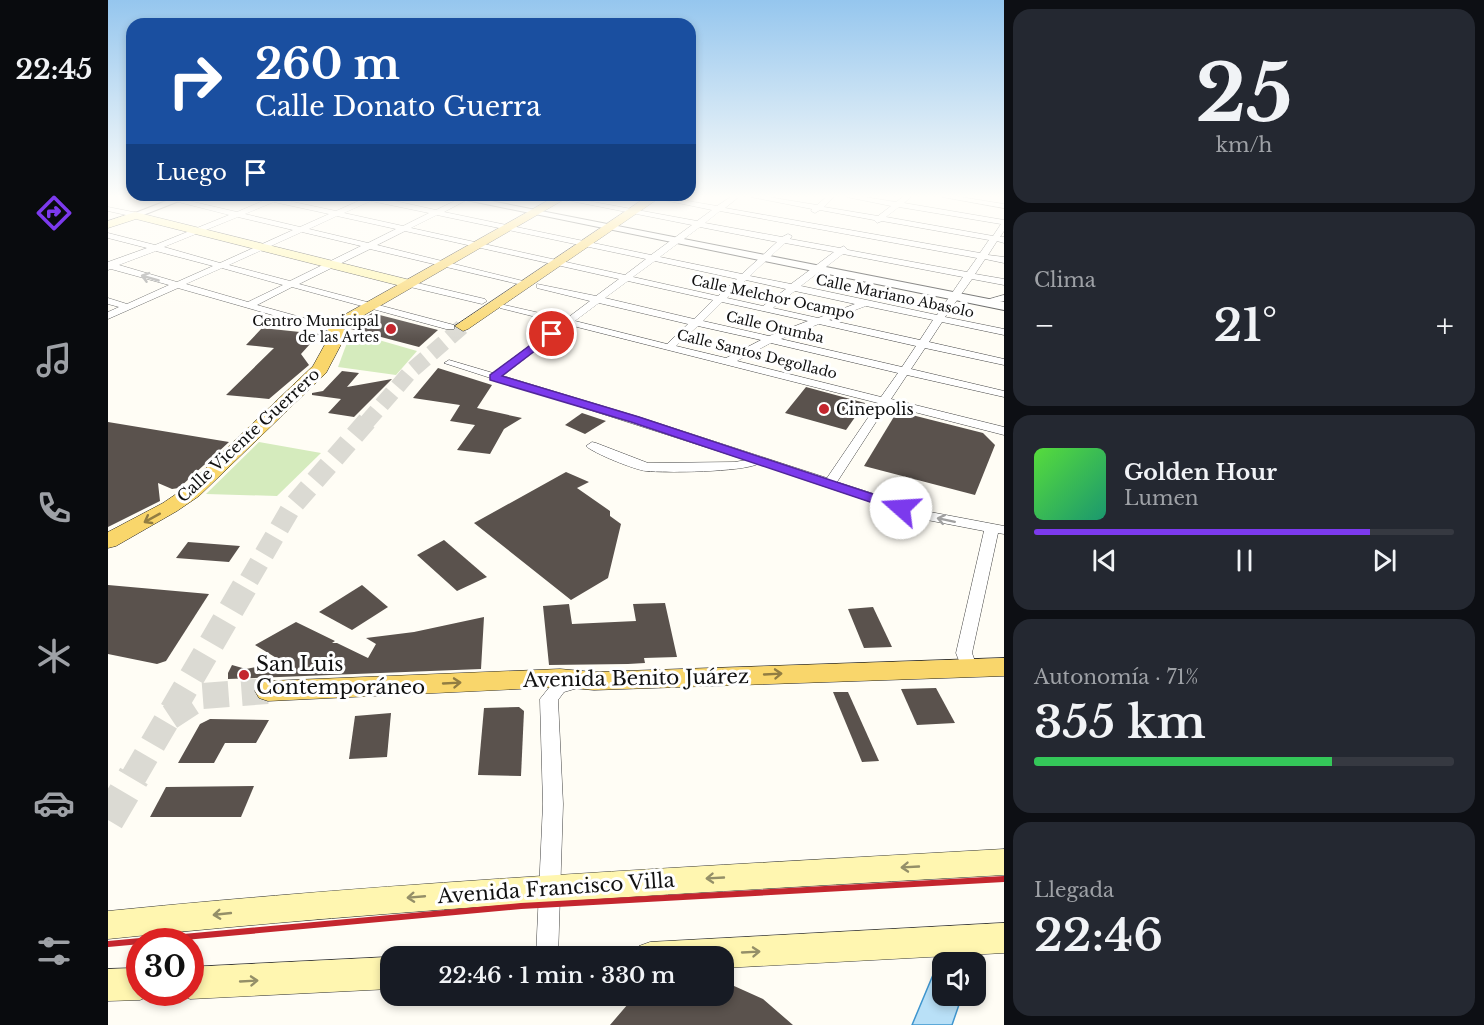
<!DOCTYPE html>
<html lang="es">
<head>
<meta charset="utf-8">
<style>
  :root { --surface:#171b24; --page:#242831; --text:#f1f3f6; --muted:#9ea1a6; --line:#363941; --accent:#7c3aed }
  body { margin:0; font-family:"Libre Baskerville",serif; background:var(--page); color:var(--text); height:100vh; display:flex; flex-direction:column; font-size:22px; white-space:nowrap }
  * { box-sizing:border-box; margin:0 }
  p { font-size:20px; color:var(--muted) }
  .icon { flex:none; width:33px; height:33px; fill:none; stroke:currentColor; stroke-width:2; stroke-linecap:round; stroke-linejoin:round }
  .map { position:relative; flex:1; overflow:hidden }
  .panel { display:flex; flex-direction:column; gap:9px; padding:9px; background:#0d0f14; width:480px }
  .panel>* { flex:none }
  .guide { position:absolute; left:18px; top:18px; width:570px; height:183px; border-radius:18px; box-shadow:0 3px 9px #0003; background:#1a4fa0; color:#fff; overflow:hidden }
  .fabs { position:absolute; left:824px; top:952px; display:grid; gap:12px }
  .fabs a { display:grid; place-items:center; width:54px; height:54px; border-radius:12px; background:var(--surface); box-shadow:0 3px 9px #0003; font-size:30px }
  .speed { position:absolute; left:18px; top:928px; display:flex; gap:12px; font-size:30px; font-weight:700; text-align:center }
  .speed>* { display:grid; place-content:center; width:78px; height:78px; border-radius:50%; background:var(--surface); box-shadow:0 3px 9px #0003; line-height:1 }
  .speed .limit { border:9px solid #d22; background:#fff; color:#111 }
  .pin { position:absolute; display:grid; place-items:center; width:51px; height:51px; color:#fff; margin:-26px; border:3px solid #fff; border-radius:50%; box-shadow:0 2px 6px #0007 }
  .me { position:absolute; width:66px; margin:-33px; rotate:289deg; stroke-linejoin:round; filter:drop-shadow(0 0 4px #0008) }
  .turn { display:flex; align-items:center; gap:21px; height:126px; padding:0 30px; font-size:27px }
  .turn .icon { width:78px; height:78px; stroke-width:2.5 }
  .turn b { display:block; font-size:42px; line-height:51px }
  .then { display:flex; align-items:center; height:57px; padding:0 30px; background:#0003; gap:12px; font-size:22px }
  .big { font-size:45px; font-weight:600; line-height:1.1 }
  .panel .tile { flex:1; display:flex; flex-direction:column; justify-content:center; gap:9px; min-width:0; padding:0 21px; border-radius:18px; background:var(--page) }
  .panel .dial { align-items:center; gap:0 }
  .dial b { font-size:78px; line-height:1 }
  .song { display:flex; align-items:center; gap:18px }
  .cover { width:72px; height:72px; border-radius:9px; background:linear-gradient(135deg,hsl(110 70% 55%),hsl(160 70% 35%)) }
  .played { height:6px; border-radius:3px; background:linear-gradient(90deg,var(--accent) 80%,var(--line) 80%) }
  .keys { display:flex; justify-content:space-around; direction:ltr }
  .heat { display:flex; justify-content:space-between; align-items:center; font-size:33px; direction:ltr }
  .charge { height:9px; border-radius:4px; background:linear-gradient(90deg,#34c759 71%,var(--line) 0) }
  .trip { position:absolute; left:272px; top:946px; width:354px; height:60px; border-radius:18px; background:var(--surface); box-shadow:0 3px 9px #0003; font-weight:600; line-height:60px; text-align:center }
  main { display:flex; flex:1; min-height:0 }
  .tabs { display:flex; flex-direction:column; width:108px; justify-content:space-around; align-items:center; background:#090b0e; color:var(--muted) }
  .tabs .icon { width:42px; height:42px }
  .tabs .selected { color:var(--accent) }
  .tabs b { font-size:27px; color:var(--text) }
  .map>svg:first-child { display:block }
  .green { fill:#d5ebbd }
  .water { fill:#b9e0f7; stroke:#3f96cf; stroke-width:1.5 }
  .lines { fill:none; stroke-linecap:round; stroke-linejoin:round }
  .stream { stroke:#3f96cf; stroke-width:6 }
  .building { fill:#5a524d }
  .primary-tunnel-far3 { stroke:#dbdad3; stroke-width:16; stroke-dasharray:16 8; stroke-linecap:butt }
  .primary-tunnel-far2 { stroke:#dbdad3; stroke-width:20; stroke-dasharray:20 10; stroke-linecap:butt }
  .primary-tunnel-far1 { stroke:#dbdad3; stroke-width:26; stroke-dasharray:26 13; stroke-linecap:butt }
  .primary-tunnel { stroke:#dbdad3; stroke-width:32; stroke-dasharray:32 16; stroke-linecap:butt }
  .minor-casing { stroke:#444; stroke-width:1 }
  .tertiary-casing { stroke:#444; stroke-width:2 }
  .secondary-casing { stroke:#333; stroke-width:1 }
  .primary-casing { stroke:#222; stroke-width:1 }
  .minor { fill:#fff; fill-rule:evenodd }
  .tertiary { fill:#fff; fill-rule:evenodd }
  .secondary { fill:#fff6b0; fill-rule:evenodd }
  .primary { fill:#f9d66b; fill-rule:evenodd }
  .rail { stroke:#c4262e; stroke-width:6 }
  .oneway { stroke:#a0a0a0 }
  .oneway2 { stroke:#917d42 }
  .oneway3 { stroke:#948f68 }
  .route { fill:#7c3aed; stroke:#51269a; stroke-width:1.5 }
  .poi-dot { fill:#c4262e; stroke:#fff; stroke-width:2 }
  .labels { text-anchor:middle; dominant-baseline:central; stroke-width:6; stroke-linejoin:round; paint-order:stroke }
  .far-street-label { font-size:14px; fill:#111; stroke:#fff }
  .far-poi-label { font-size:14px; fill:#111; stroke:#fff; text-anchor:end }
  .poi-label { font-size:16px; fill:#111; stroke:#fff; text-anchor:start }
  .street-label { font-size:16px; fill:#111; stroke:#fff }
  .near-poi-label { font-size:20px; fill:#111; stroke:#fff; text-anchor:start }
  .near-street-label { font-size:20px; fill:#111; stroke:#fff }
</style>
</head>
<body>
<main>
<nav class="tabs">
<b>22:45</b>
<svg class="icon selected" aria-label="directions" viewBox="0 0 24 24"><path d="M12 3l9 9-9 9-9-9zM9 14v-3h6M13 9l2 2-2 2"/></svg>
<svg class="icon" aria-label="music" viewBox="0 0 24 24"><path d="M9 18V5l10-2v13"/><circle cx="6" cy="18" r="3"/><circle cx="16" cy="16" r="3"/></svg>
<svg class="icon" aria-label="phone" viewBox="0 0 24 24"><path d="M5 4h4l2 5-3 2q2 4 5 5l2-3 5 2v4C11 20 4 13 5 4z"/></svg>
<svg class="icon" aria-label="climate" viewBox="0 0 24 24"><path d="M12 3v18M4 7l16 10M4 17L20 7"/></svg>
<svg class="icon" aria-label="car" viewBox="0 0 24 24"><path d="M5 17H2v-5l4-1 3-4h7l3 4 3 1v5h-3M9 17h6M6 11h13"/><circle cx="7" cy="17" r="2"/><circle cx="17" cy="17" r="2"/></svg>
<svg class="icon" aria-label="filters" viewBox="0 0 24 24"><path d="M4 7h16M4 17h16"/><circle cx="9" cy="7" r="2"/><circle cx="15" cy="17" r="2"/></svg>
</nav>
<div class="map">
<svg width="896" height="1025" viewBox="0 0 896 1025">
  <rect width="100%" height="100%" fill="#fffdf5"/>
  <g class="green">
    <polygon points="243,332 309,351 288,375 230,367"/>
    <polygon points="151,442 213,453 169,496 98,494"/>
  </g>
  <polygon class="water" points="866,961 866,963 834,963 834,996 854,996 844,1025 804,1025 830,963"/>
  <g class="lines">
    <polyline class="stream" points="848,963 853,952"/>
  </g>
  <g class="building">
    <polygon points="264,313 330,330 311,347 239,328"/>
    <polygon points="154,328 211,334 193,354 201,365 161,399 118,395 166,348 138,345"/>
    <polygon points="330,368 384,385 369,408 414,418 396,429 382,454 349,450 367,425 342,421 352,405 305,398"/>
    <polygon points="234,371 251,373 239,387 284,379 246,417 220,413 233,399 204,395 204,393 215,391"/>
    <polygon points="698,387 757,403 738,430 677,413"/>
    <polygon points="474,413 498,421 477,434 457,425"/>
    <polygon points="787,415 804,415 875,433 887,445 867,495 756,466"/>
    <polygon points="0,422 121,442 71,488 64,489 50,483 52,501 0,527"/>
    <polygon points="458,472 481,482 469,488 502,511 502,516 513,524 500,578 463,600 366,523"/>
    <polygon points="336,540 379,577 349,591 309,555"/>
    <polygon points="80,542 132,546 121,562 68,558"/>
    <polygon points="0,585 101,594 58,661 49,664 0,654"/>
    <polygon points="254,585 280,607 244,630 211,612"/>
    <polygon points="557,603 569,657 536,658 537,663 520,664 441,665 435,606 461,604 464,624 528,621 525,604"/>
    <polygon points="765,607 784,647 756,648 740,609"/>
    <polygon points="376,617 373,669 120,679 120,673 124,665 138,669 175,662 147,645 188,622 227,641 224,643 229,643 260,658 268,644 258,638 306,632"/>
    <polygon points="828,688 847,723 809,725 793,689"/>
    <polygon points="725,692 740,692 771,761 754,762"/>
    <polygon points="411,707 416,711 413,776 370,775 376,708"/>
    <polygon points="283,713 279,757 241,759 247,716"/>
    <polygon points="102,719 161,720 148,743 117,743 106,763 70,763 92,724"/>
    <polygon points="146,786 133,817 42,817 58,787"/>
    <polygon points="615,981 655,999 685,1025 502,1025 520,1004 533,996 615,996"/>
  </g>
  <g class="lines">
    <polyline class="primary-tunnel-far3" points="258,423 303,371 355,326"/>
    <polyline class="primary-tunnel-far2" points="141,580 183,508 259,421"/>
    <g class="primary-tunnel-far1">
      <polyline points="62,717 94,696 160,691"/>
      <polyline points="25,778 141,579"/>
    </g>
    <polyline class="primary-tunnel" points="0,820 26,776"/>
    <defs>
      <g id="minor">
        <path d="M47,196H60L129,212L157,200L144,196H157L228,211L255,199L246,196H264L328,210L357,196H366L336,212L543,255L584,225L438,196H453L589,221L604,210L536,196H551L609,206L624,196H632L617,208L872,253L881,240L774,221L769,223L766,220L712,210L707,213L703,211L704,209L638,196H654L709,205L719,196H727L716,207L770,216L783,206L734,196H750L788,202L796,196H804L796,203L896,220V231L892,237H896V243L889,241L880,255L896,257V263L877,259L867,274L896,279V285L864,279L837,317L896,329V335L834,322L821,342L896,359V365L817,348L803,369L896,391V397L799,375L783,399L896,427V435L779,405L729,482L822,512L896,526V534L890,533L864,653L869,667L867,671L861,673L855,671L848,653L876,531L814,519L650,464C633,472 559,473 538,471C527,470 485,453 478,446L484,442L488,443L540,463L627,462L638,460L336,363L341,360L385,373L452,323L392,308V304L458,319L482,301L429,288V284L488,296L511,279L297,231L269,245L415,281L410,284L262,249L191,284L346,325V329H338L184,287L149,305L232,328V332H224L70,288L0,319V312L11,307L0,304V298L19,304L61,285L3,269L0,270V262L39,248L0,238V233L47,245L121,215ZM263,201L321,213L295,226L236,213ZM166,202L221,214L192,227L137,214ZM791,207L893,224L885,236L778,217ZM612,211L869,258L859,272L740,250L736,246L732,248L682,239L684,236L680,234L674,237L597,223ZM329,215L538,259L517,275L303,228ZM229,216L288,229L260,243L201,229ZM130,217L185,230L112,263L56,247ZM592,227L669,242L634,274L552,257ZM194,232L253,246L182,281L121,265ZM677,243L726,252L683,284L642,276ZM48,251L105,266L69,282L11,265ZM735,254L855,277L829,315L693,286ZM547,261L629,279L610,296L525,277ZM114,268L175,285L140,302L78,284ZM638,280L678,289L655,306L619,298ZM520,281L605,300L586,319L497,298ZM687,291L747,304L710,318L665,308ZM614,302L700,321L661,336L595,321ZM491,303L580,324L559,344L467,321ZM758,306L825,320L812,340L721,320ZM711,324L808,346L794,367L673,339ZM461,325L770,403L719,478L531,417L395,376ZM590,326L653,340L618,358L568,346ZM663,343L790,373L773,397L629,361Z"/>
        <polygon points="829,196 846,196 896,204 896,208"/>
        <polygon points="0,207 30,213 31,215 27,217 0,211"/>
        <polygon points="301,281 377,299 379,301 374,304 298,286 298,282"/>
        <polygon points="896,295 896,301 876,305 871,302"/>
        <polygon points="474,675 480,677 482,681 480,685 456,692 450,700 455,804 450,957 428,957 435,804 432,699 444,684"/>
      </g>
      <g id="tertiary">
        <polygon points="71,196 84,196 30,217 22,215"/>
        <polygon points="339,196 357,196 896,302 896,310"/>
      </g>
      <g id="secondary">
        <polygon points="27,212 306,281 308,284 301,288 28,219 0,228 0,221"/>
        <path d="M896,849V875C597,892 298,908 0,939V911C298,881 597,866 896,849Z"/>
        <polygon points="896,923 896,953 615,968 615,957 526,957 531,946 542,942"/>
        <polygon points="282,957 282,989 82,999 70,993 82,993 82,967"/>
        <polygon points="32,968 32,993 44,993 43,995 32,1000 0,1001 0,969"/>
      </g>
      <g id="primary">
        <polygon points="448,196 462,196 239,325 236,328 237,337 218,373 91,496 69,511 8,546 0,548 0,532 55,503 77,488 205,366 221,337 220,327 229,319"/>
        <polygon points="540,196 554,196 360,329 355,331 347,326"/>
        <polygon points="896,658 896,676 486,690 452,687 160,701 151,698 147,691 151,684 160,681 452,669 486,672"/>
      </g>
    </defs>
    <use href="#minor" class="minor-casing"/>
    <use href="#tertiary" class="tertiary-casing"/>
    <use href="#secondary" class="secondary-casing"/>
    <use href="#primary" class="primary-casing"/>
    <use href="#minor" class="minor"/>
    <use href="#tertiary" class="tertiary"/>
    <use href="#secondary" class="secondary"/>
    <use href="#primary" class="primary"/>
    <polyline class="rail" points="0,944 413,906 896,879"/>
  </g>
  <defs><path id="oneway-shaft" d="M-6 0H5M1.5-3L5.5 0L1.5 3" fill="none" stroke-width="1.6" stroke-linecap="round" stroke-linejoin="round" transform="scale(1.5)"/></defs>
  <g class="oneway">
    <use href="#oneway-shaft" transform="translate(42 278) rotate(-164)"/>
    <use href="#oneway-shaft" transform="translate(838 520) rotate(-168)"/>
  </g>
  <g class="oneway2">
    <use href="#oneway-shaft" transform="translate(44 518) rotate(151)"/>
    <use href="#oneway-shaft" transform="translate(665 674) rotate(-3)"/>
    <use href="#oneway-shaft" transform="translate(344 683) rotate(-3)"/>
  </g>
  <g class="oneway3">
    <use href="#oneway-shaft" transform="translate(802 867) rotate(177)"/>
    <use href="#oneway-shaft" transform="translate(607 878) rotate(177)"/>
    <use href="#oneway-shaft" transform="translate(308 897) rotate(175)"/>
    <use href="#oneway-shaft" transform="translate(114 914) rotate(174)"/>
    <use href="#oneway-shaft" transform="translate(643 952) rotate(-3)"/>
    <use href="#oneway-shaft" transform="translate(141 981) rotate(-3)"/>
  </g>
  <linearGradient id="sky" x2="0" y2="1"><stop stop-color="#95c6ee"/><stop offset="0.58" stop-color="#fffefa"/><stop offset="1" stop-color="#fffefa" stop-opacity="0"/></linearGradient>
  <rect width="896" height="339" fill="url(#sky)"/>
  <polygon class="route" points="440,332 449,334 394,376 531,417 798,505 800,508 793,512 789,511 523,422 382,380 382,375"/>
  <g class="poi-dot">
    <circle cx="283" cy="329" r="6"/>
    <circle cx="716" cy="409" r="6"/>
    <circle cx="136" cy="675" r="6"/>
  </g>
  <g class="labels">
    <g class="far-street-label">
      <text transform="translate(787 296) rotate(12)">Calle Mariano Abasolo</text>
      <text transform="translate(665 297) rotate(12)">Calle Melchor Ocampo</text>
      <text transform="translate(667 327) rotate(13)">Calle Otumba</text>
      <text transform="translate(649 354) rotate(14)">Calle Santos Degollado</text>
    </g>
    <g class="far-poi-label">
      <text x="271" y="321">Centro Municipal<tspan x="271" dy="16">de las Artes</tspan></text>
    </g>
    <g class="poi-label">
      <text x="728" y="409">Cinepolis</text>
    </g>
    <g class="street-label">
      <text transform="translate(140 435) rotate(-43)">Calle Vicente Guerrero</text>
    </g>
    <g class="near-poi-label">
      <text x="148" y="664">San Luis<tspan x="148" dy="23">Contemporáneo</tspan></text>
    </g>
    <g class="near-street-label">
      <text transform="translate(528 678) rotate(-1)">Avenida Benito Juárez</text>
      <text transform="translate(448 888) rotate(-4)">Avenida Francisco Villa</text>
    </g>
  </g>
</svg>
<div class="fabs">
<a><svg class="icon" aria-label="sound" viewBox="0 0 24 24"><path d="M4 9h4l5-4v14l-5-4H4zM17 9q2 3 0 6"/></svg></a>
</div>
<div class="speed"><div class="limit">30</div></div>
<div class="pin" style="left:444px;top:334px;background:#d93025"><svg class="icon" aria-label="arrive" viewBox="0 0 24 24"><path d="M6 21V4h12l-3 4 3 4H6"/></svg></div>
<svg class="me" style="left:793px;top:508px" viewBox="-20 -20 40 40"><circle r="19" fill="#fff"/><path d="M0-13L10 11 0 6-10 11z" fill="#7c3aed"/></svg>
<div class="trip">22:46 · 1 min · 330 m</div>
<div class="guide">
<div class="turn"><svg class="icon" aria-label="right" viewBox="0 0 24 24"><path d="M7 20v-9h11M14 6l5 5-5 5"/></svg><div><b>260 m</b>Calle Donato Guerra</div></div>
<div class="then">Luego<svg class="icon" aria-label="arrive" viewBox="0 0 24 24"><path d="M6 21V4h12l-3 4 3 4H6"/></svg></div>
</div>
</div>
<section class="panel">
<div class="tile dial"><b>25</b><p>km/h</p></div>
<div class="tile"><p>Clima</p>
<div class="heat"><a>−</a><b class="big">21°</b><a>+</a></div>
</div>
<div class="tile">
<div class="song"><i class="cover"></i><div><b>Golden Hour</b><p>Lumen</p></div></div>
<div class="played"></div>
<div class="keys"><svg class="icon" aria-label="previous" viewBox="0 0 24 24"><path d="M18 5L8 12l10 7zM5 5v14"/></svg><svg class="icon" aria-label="pause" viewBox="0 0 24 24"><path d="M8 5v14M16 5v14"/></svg><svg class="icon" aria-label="next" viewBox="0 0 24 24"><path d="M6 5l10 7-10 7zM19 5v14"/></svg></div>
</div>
<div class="tile"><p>Autonomía · 71%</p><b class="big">355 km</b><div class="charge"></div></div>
<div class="tile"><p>Llegada</p><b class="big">22:46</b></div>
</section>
</main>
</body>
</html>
